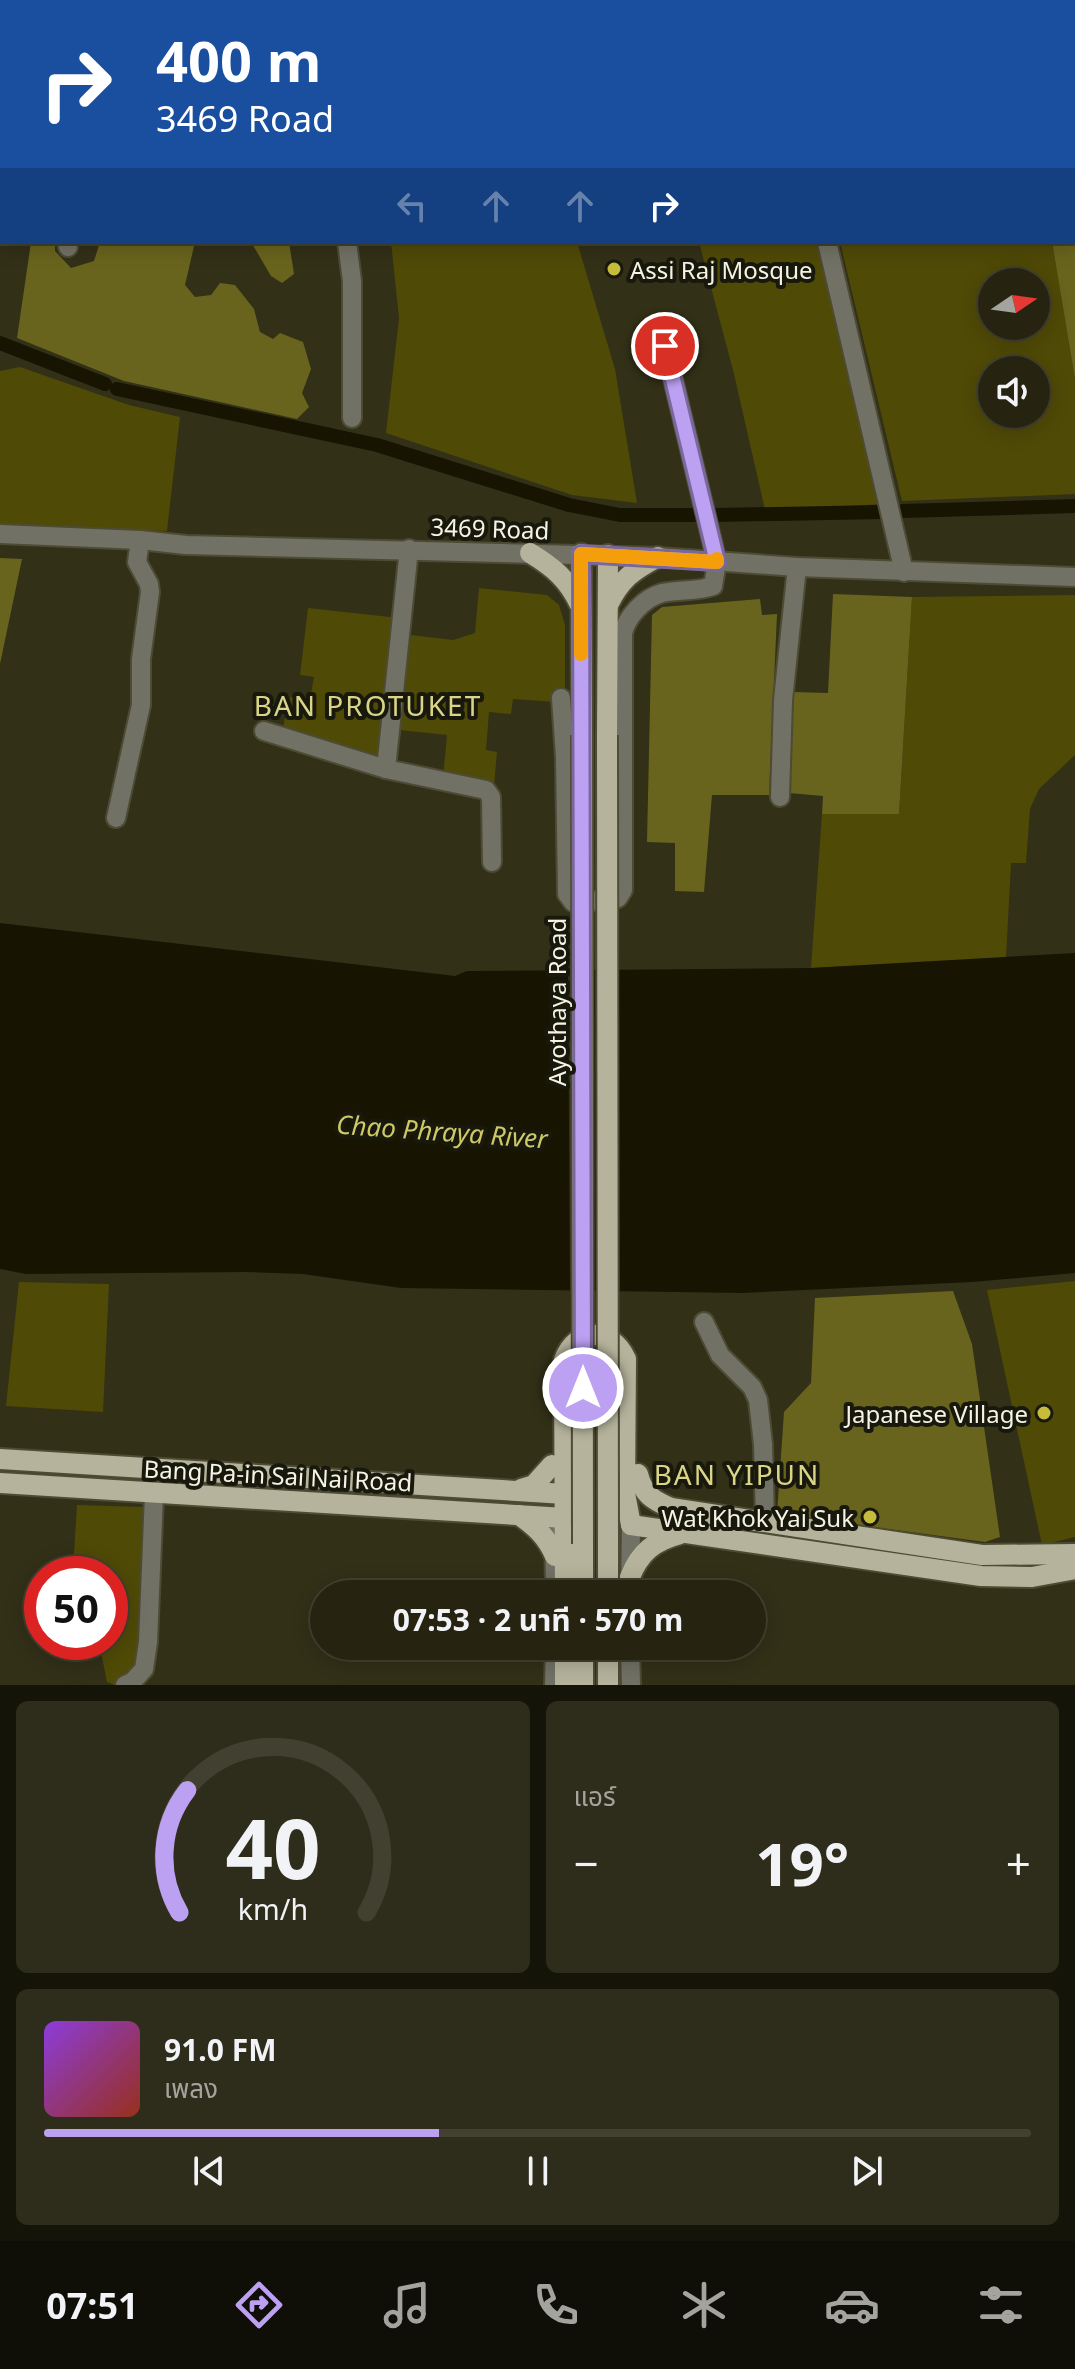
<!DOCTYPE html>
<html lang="th">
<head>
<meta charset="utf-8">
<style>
  :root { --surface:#262411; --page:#2e2c1a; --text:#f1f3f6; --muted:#a4a49f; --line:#424131; --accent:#bca0f2 }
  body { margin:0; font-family:"Noto Sans","Noto Sans Thai",sans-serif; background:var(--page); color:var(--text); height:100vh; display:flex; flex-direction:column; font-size:30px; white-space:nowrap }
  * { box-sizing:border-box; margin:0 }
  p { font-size:26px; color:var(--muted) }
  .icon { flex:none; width:44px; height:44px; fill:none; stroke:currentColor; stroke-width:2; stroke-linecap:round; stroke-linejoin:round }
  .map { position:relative; height:1685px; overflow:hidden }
  .panel { display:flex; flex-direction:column; gap:16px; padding:16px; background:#151409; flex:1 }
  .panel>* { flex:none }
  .top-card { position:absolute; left:0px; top:0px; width:1076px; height:244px; box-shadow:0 4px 20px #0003,0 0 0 2px var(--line); background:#1a4fa0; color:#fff; overflow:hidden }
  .needle { width:52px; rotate:77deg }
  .tools { position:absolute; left:978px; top:268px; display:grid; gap:16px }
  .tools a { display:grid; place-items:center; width:72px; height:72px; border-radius:50%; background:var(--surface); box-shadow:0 4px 20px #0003,0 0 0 2px var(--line); font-size:40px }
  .speed { position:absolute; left:24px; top:1556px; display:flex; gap:16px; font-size:40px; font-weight:700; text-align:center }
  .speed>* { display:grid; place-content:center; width:104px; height:104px; border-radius:50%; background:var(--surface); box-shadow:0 4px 20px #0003,0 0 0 2px var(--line); line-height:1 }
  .speed .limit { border:12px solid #d22; background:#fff; color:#111 }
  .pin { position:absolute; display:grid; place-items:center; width:68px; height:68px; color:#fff; margin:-34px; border:4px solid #fff; border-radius:50%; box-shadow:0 2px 8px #0007 }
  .me { position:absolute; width:88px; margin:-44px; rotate:0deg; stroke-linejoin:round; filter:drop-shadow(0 0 6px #0008) }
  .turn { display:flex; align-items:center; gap:28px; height:168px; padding:0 24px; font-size:36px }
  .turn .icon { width:104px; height:104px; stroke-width:2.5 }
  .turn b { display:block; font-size:56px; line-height:68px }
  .lanes { display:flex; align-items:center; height:76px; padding:0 24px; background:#0003; justify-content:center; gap:40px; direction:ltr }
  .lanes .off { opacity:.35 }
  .big { font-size:60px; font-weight:700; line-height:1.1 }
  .panel .widget { flex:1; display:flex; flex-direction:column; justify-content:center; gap:12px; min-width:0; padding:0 28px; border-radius:12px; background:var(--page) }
  .panel .dial { align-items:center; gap:0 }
  .dial svg { height:208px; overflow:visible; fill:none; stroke:var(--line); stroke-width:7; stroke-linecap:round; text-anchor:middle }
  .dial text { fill:var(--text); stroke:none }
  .song { display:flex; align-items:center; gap:24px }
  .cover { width:96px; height:96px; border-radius:12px; background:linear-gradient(135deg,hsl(270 70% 55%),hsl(10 70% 35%)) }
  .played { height:8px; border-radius:4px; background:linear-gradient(90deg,var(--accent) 40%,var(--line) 40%) }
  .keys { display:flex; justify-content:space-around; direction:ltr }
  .heat { display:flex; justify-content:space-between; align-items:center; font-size:44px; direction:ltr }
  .panel .tiles { flex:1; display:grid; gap:16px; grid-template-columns:1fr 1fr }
  .widget:last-child { grid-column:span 2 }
  .trip { position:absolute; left:310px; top:1580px; width:456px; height:80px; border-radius:40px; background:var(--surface); box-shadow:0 4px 20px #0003,0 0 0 2px var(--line); font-weight:700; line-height:80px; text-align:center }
  .tabs { display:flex; height:128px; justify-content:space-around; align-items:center; background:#0f0e07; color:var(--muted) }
  .tabs .icon { width:56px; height:56px }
  .tabs .current { color:var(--accent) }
  .tabs b { font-size:36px; color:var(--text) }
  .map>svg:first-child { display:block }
  .green { fill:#504a07; fill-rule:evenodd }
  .forest { fill:#69641d }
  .water { fill:#171502 }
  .pier { fill:#323017 }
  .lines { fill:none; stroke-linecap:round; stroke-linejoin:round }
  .stream { stroke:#171502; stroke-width:4 }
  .canal { stroke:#171502; stroke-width:14 }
  .minor-casing { stroke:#4d4b34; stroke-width:22 }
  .major-casing { stroke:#4d4b34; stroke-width:24 }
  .minor { stroke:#727165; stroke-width:18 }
  .major { stroke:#b5b39b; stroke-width:20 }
  .major-bridge-casing { stroke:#4d4b34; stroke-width:24; stroke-linecap:butt }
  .major-bridge { stroke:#b5b39b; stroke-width:20 }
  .route-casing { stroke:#7a689d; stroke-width:20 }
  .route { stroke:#bca0f2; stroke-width:14 }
  .slow { stroke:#f59e0b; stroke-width:14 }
  .poi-dot { fill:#c6bc3c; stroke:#18180d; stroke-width:3 }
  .labels { text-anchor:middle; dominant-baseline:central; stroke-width:8; stroke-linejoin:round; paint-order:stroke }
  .poi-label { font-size:24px; fill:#f4f3e4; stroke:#18180d; text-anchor:end }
  .street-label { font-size:24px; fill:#f4f3e4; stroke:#18180d }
  .water-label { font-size:26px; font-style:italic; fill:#cfc866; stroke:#18180d }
  .quarter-label { font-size:28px; letter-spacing:2px; fill:#dad586; stroke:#18180d }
</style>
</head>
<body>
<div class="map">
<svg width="1075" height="1685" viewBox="0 0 1075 1685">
  <rect width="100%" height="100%" fill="#323017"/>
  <g class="green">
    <polygon points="391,242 534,242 535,244 577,242 615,369 637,503 572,495 386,433 399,318"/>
    <polygon points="699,242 819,242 884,504 765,510 734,374"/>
    <path d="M840,242H1052L1075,379V494L902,501ZM992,282H1036V326H992ZM992,370H1036V414H992Z"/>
    <polygon points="20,367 129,405 180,417 167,531 0,526 0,371"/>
    <polygon points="479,588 547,595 559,605 565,625 565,691 557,702 513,699 511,714 489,712 486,750 497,752 494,786 443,778 447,735 399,730 411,635 453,640 475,633"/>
    <polygon points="1075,595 1075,755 1039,789 1030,809 1026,863 1011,863 1006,958 811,968 822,814 899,814 912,597"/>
    <polygon points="308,608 399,618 379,757 369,760 282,731 290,697 310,699 314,677 300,675"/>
    <polygon points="1075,1281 1075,1537 1042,1545 987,1290"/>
    <polygon points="19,1282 109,1284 103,1412 6,1406"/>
    <polygon points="77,1505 144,1507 148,1512 144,1652 131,1678 114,1685 107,1682 99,1642 110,1642 110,1574 68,1574 73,1569"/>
  </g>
  <g class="forest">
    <polygon points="1074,17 1075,17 1075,379 1052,242 1074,242"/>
    <polygon points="31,242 55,242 55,251 71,268 94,261 100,242 195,242 185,285 195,297 211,295 220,283 235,285 254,309 260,332 273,339 280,333 303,342 311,369 302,393 309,407 297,419 124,381 17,338"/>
    <polygon points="251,242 289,242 294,274 282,283 271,276"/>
    <polygon points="0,558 22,559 0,664"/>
    <polygon points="833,594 912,597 899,814 822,814 823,796 789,793 794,692 828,693"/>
    <polygon points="760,599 762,615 777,614 769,795 712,795 704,892 675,891 675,843 647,842 652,615 662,607"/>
    <polygon points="953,1291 972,1344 1000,1537 985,1542 777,1514 784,1412 811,1383 815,1298"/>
  </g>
  <polygon class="water" points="0,923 455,976 467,971 811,968 1075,953 1075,1273 972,1282 742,1293 401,1288 303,1274 246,1272 26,1274 0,1269"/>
  <polygon class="pier" points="589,967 591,1295 570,1295 568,968"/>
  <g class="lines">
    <g class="stream">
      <polyline points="373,0 379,2"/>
      <polyline points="614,2 617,0"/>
    </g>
    <g class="canal">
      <polyline points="0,343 105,384"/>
      <polyline points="117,389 377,445 569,505 620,515 700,515"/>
      <polyline points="903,511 1075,506"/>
      <polyline points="714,515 883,512"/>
    </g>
    <defs>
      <g id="minor">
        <polyline points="31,0 31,2"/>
        <polyline points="293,0 293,2"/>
        <polyline points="757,0 758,2"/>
        <polyline points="0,73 2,73"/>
        <polyline points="67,242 68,247"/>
        <polyline points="347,242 352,281 352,418"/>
        <polyline points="827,242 904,572"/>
        <polyline points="0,534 140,540 186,545 658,557 797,567 1075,577"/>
        <path d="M561,698L565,757L567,894L573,902L613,900L618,898L623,890V634C626,617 644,598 662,593C679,589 696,592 713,586L717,562L660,325"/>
        <polyline points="264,731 386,769 486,790 491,797 492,862"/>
        <polyline points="386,769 409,549"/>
        <polyline points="780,797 783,700 797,567"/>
        <polyline points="116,818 141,705 141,659 150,592 149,584 137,562 140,540"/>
        <polyline points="704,1322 720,1355 752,1387 758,1400 763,1444 765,1521"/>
        <polyline points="554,1517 555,1594"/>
        <polyline points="630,1594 631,1525"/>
        <polyline points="630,1646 631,1685"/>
        <polyline points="125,1685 132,1682 144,1669 148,1642 154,1494"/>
        <polyline points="554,1685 555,1646"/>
      </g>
      <g id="major">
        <path d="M530,553C553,567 568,579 580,605"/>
        <polyline points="581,554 582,735"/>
        <path d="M608,605C621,579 632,571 658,557"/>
        <polyline points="607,735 608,555"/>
        <polyline points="0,1459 565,1494"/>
        <path d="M638,1474C643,1494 652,1500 671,1508L982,1555L1075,1554"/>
        <polyline points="0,1483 565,1518"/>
        <polyline points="521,1489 534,1485 552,1465"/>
        <path d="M519,1515C536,1527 547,1537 555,1556"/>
        <polyline points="631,1525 981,1576 1032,1577 1075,1569"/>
        <polyline points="583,1544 583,1594"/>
        <polyline points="608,1544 608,1594"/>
        <path d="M630,1577C640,1552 654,1541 680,1534"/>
        <path d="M565,1594L564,1360C576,1327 612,1327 626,1359L625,1493L631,1525"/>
        <polyline points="565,1646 565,1685"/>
        <polyline points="583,1646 583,1685"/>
        <polyline points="608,1646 608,1685"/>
      </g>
    </defs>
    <use href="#minor" class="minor-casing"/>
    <use href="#major" class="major-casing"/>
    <use href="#minor" class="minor"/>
    <use href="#major" class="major"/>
    <defs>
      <g id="major-bridge">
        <polyline points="582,735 583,1544"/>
        <polyline points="607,735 608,1544"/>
      </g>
    </defs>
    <use href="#major-bridge" class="major-bridge-casing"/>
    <use href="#major-bridge" class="major-bridge"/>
  </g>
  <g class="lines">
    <defs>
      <polyline id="route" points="583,1388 581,554 717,562 665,346"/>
    </defs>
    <use href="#route" class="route-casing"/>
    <use href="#route" class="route"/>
    <polyline class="slow" points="581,654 581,554 717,562 717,559"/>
  </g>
  <g class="poi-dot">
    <circle cx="614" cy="269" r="8"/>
    <circle cx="1044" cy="1413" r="8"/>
    <circle cx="870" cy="1517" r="8"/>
  </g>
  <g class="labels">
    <g class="poi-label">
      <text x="630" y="269" text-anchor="start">Assi Raj Mosque</text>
      <text x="1028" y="1413">Japanese Village</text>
      <text x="854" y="1517">Wat Khok Yai Suk</text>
    </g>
    <g class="street-label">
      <text transform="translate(490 528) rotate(2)">3469 Road</text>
      <text transform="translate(556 1002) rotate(-90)">Ayothaya Road</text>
      <text transform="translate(278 1475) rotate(3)">Bang Pa-in Sai Nai Road</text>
    </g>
    <g class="water-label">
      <text transform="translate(442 1131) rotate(4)">Chao Phraya River</text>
    </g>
    <g class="quarter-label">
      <text x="368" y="705">BAN PROTUKET</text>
      <text x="737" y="1474">BAN YIPUN</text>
    </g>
  </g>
</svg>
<div class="tools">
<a><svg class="needle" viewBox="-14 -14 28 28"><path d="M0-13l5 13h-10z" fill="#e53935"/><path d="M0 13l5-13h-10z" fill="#a4a49f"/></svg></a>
<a><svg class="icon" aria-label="sound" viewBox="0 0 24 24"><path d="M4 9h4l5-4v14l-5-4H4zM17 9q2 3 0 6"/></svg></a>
</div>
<div class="speed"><div class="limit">50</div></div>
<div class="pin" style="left:665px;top:346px;background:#d93025"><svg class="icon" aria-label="arrive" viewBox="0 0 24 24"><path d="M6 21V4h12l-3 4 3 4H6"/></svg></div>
<svg class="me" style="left:583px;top:1388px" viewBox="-20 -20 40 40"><circle r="17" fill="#bca0f2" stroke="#fff" stroke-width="3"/><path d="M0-11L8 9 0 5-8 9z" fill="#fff"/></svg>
<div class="trip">07:53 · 2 นาที · 570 m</div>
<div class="top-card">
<div class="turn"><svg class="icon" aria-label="right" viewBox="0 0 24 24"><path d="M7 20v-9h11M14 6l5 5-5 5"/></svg><div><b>400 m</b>3469 Road</div></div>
<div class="lanes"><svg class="icon off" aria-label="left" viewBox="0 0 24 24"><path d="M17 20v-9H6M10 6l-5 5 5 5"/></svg><svg class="icon off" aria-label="ahead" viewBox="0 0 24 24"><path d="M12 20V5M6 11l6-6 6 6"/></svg><svg class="icon off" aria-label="ahead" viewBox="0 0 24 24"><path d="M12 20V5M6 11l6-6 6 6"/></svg><svg class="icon" aria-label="right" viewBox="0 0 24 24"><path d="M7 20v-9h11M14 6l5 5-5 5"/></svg></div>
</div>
</div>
<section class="panel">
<div class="tiles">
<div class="widget dial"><svg viewBox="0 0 100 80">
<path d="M14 69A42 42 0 1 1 86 69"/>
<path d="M14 69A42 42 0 0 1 17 22" stroke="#bca0f2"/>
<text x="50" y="56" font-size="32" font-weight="700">40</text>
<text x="50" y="72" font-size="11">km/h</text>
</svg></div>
<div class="widget"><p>แอร์</p>
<div class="heat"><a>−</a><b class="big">19°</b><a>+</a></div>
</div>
<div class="widget">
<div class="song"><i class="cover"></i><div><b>91.0 FM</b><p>เพลง</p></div></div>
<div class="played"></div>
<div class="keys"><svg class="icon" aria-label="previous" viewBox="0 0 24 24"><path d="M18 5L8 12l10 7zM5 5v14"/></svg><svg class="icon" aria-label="pause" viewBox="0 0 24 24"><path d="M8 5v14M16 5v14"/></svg><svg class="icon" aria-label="next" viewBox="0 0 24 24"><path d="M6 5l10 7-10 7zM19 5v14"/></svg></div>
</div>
</div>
</section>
<nav class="tabs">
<b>07:51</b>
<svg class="icon current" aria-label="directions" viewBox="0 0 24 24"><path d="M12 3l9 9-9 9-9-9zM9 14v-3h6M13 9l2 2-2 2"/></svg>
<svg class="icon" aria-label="music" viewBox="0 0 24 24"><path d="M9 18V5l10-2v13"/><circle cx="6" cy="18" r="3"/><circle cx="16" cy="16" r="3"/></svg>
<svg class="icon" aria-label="phone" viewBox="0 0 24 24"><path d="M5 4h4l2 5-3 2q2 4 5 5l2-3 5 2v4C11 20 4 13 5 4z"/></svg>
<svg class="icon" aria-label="climate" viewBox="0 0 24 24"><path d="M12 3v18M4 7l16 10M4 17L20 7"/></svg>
<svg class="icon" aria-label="car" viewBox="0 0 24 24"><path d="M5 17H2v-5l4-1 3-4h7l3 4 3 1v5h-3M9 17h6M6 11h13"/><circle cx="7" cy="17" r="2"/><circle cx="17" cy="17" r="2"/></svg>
<svg class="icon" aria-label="filters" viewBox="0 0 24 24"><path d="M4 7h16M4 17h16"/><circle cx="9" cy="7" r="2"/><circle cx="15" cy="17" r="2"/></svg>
</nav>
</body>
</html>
